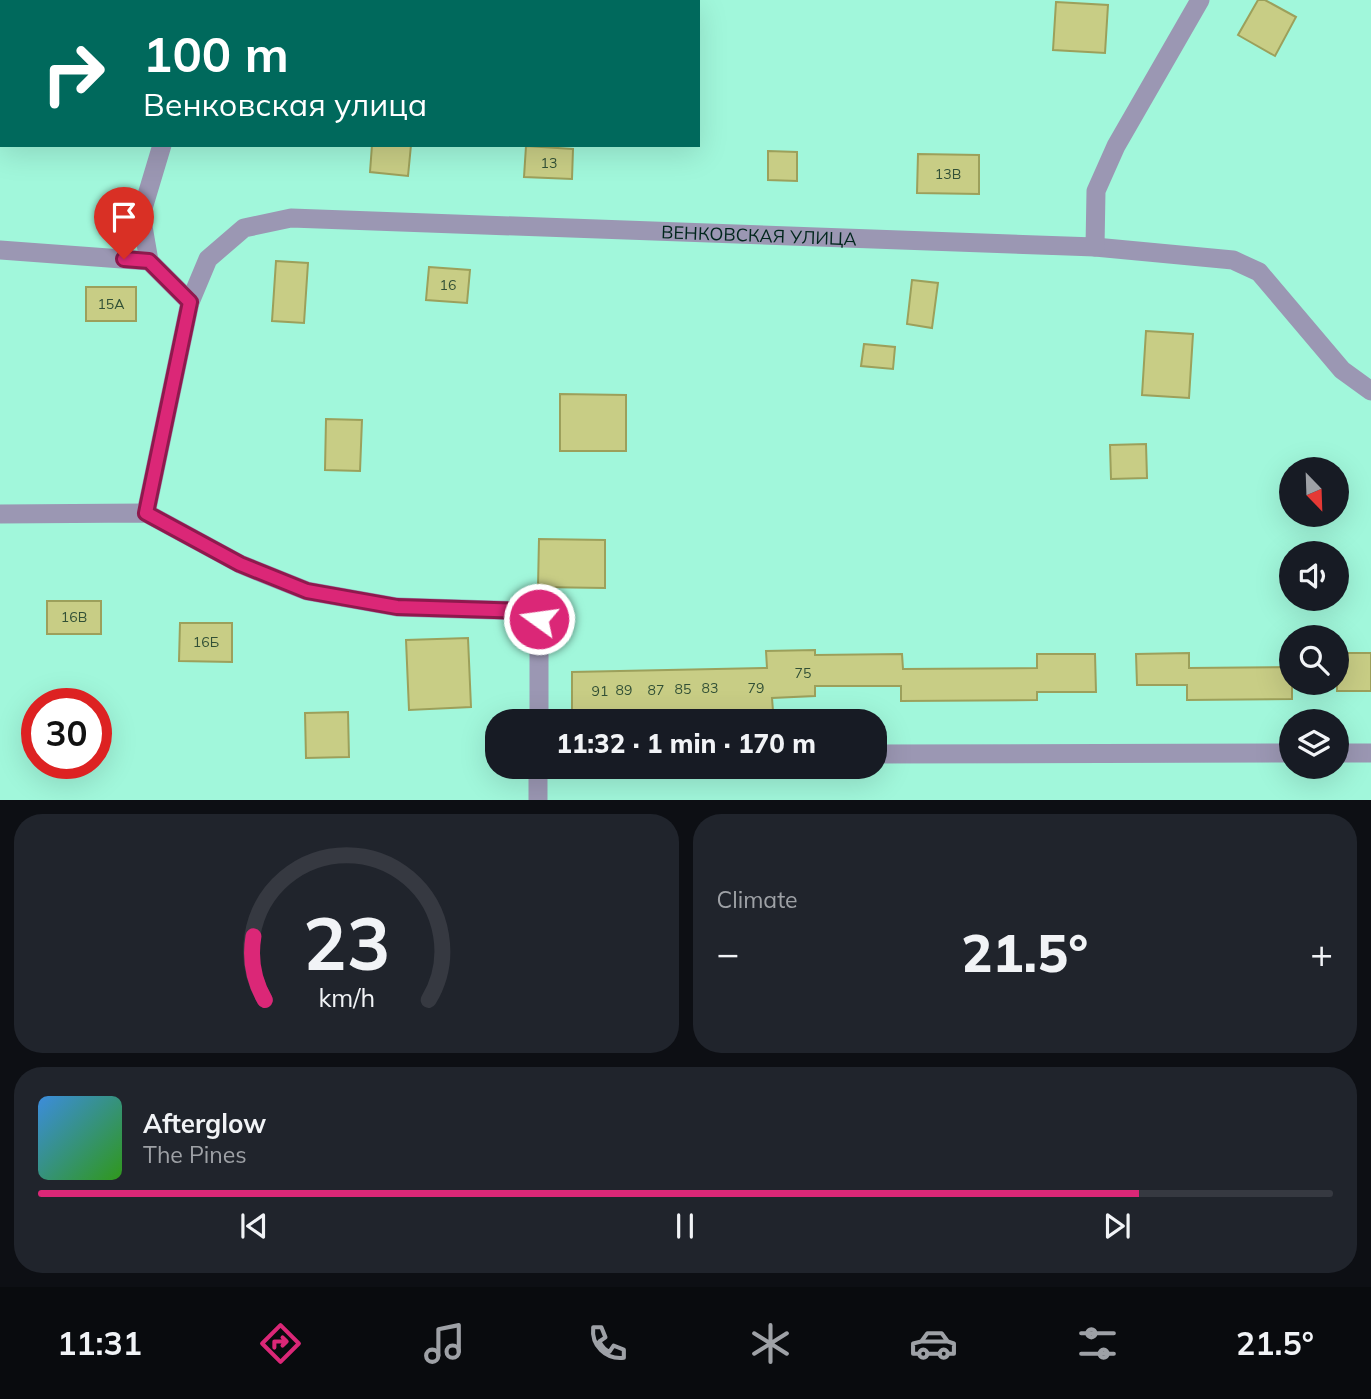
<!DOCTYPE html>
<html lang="en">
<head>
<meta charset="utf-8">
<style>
  :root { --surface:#171b24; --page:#20242c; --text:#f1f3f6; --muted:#9ea1a6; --line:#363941; --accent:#db2777 }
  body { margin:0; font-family:Mulish,sans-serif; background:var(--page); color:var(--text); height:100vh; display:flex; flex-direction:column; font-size:26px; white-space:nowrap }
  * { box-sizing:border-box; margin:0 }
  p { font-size:23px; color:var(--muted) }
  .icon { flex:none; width:38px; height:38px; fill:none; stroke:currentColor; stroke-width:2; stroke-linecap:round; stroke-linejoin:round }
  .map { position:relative; height:800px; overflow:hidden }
  .panel { display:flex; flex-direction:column; gap:14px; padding:14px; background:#0d0f14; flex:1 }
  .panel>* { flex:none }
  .banner { position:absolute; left:0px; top:0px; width:700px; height:147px; box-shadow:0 7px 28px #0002; background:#00695c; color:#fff; overflow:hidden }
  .needle { width:46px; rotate:157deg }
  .buttons { position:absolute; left:1279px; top:457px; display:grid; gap:14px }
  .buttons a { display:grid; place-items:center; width:70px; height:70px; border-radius:50%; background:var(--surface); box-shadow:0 7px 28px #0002; font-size:35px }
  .speed { position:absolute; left:21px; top:688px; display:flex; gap:14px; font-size:35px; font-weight:700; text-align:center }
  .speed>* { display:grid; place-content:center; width:91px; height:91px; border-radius:50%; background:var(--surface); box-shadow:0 7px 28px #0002; line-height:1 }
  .speed .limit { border:10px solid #d22; background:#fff; color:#111 }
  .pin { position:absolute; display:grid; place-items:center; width:60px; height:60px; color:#fff; margin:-72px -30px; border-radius:50% 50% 50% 0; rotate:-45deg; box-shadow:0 0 7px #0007 }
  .pin .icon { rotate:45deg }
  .me { position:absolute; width:77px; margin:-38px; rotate:284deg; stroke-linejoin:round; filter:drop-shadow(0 0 5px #0008) }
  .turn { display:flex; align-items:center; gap:24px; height:147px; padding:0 28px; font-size:32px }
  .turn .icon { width:91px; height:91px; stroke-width:2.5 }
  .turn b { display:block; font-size:49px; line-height:60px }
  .big { font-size:52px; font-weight:800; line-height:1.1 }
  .panel .tile { flex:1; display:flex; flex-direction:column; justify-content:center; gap:10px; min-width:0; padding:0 24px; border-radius:28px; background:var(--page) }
  .panel .dial { align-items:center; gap:0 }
  .dial svg { height:182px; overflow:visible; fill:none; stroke:var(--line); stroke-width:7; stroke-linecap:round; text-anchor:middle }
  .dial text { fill:var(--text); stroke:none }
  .song { display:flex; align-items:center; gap:21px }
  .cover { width:84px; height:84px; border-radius:10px; background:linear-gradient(135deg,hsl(210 70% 55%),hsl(110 70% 35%)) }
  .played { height:7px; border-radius:4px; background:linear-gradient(90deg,var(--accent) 85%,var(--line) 85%) }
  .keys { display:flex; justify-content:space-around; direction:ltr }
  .heat { display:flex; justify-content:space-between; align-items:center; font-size:38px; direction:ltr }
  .panel .tiles { flex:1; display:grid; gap:14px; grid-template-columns:1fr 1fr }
  .tile:last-child { grid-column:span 2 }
  .trip { position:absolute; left:485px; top:709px; width:402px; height:70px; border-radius:28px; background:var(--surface); box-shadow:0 7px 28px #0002; font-weight:800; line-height:70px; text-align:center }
  .tabs { display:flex; height:112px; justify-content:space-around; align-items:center; background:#090b0e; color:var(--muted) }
  .tabs .icon { width:49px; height:49px }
  .tabs .active { color:var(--accent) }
  .tabs b { font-size:32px; color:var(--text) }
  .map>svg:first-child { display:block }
  .building { fill:#c8cd85; stroke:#9ca05b; stroke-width:2 }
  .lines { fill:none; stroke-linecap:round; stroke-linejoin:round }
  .minor { stroke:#9b97b3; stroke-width:19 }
  .route-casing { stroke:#8e194d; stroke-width:18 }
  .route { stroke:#db2777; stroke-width:12 }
  .labels { text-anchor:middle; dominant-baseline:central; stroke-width:6; stroke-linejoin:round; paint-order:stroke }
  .number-label { font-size:14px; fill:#325036 }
  .street-label { font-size:18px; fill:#00261c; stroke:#cbfceb }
</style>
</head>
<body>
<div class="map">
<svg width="1371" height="801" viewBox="0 0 1371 801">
  <rect width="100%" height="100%" fill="#a1f7db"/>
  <g class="building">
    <polygon points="1258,0 1265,0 1296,17 1275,56 1238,35"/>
    <polygon points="1056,2 1108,5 1105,53 1053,50"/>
    <polygon points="372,145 411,145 408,176 370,172"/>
    <polygon points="526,146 573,149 572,179 524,177"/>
    <polygon points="768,151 797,152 797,181 768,180"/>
    <polygon points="918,154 979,155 979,194 917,193"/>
    <polygon points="276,261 308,263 304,323 272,321"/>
    <polygon points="429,267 470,270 467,303 426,300"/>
    <polygon points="912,280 938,283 932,328 907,324"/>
    <rect x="86" y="287" width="50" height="34"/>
    <polygon points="1146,331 1193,334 1189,398 1142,395"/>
    <polygon points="864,344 895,347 893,369 861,366"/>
    <polygon points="560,394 626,395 626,451 560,451"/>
    <polygon points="326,419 362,420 360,471 325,470"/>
    <polygon points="1146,444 1147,478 1111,479 1110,445"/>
    <polygon points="539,539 605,540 605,588 538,587"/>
    <rect x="47" y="601" width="54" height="33"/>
    <polygon points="180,623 232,623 232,662 179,661"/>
    <polygon points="468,638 471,707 409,710 406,640"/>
    <polygon points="815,650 815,655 902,654 903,669 1037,668 1037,654 1095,654 1096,692 1037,692 1037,700 901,701 901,686 815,686 815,696 772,698 773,711 572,715 572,672 767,668 766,651"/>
    <polygon points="1189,653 1189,668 1292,667 1292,699 1187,700 1187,685 1137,685 1136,654"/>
    <rect x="1337" y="653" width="34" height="38"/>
    <polygon points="348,712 349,757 306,758 305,713"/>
  </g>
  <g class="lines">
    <g class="minor">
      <polyline points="199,0 199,2"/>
      <polyline points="1095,247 1233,260 1259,272 1342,370 1371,391"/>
      <polyline points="0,250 149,261 190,302"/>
      <polyline points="149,261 141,215 162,145"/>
      <path id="s1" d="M146,513L190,302L208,259L244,228L291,218L1095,247L1096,191L1116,146L1200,0"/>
      <polyline points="0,514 146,513 240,564 307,591 397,607 524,611 539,619 539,721"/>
      <polyline points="1337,753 1371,753"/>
      <polyline points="875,754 1292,753"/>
      <polyline points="538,801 538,766"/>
    </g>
  </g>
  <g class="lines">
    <defs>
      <polyline id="route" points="124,259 149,261 190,302 146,513 240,564 307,591 397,607 524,611 539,619"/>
    </defs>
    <use href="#route" class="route-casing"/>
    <use href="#route" class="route"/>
  </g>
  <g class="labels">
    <g class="number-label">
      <text x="549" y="163">13</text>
      <text x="948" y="174">13В</text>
      <text x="448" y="285">16</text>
      <text x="111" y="304">15А</text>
      <text x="74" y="617">16В</text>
      <text x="206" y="642">16Б</text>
      <text x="803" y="673">75</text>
      <text x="710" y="688">83</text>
      <text x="756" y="688">79</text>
      <text x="683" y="689">85</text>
      <text x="624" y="690">89</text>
      <text x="656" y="690">87</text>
      <text x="600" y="691">91</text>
    </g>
    <g class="street-label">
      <text stroke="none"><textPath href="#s1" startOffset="826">ВЕНКОВСКАЯ УЛИЦА</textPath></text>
    </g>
  </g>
</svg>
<div class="buttons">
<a><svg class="needle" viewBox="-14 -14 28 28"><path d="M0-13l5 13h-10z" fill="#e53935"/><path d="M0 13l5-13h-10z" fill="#9ea1a6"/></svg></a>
<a><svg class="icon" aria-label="sound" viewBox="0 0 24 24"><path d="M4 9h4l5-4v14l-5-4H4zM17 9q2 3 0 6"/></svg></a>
<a><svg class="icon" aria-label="search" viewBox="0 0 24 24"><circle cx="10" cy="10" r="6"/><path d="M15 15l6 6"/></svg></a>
<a><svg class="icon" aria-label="layers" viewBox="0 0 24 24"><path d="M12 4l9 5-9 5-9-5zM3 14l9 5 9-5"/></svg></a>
</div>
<div class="speed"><div class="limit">30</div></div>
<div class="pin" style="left:124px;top:259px;background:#d93025"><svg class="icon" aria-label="arrive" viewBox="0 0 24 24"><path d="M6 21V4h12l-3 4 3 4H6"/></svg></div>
<svg class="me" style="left:539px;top:619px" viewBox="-20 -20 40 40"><circle r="17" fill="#db2777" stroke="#fff" stroke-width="3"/><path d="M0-11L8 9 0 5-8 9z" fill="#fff"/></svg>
<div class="trip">11:32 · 1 min · 170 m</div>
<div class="banner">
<div class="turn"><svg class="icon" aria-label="right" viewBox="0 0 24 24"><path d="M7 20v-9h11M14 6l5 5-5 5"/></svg><div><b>100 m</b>Венковская улица</div></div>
</div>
</div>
<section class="panel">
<div class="tiles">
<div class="tile dial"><svg viewBox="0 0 100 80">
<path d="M14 69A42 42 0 1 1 86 69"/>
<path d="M14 69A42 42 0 0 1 9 41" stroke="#db2777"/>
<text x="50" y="56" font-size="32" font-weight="700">23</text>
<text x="50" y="72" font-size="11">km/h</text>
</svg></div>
<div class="tile"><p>Climate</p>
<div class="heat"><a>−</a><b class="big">21.5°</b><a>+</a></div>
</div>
<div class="tile">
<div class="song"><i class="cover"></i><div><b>Afterglow</b><p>The Pines</p></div></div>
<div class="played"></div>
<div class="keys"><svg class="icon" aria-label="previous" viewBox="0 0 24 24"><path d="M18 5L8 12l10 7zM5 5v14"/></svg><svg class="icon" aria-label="pause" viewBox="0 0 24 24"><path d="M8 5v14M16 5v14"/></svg><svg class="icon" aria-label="next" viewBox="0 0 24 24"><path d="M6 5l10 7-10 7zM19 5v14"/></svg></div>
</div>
</div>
</section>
<nav class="tabs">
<b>11:31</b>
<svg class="icon active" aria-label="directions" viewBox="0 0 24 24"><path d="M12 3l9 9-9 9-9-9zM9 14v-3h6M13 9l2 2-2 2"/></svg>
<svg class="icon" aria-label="music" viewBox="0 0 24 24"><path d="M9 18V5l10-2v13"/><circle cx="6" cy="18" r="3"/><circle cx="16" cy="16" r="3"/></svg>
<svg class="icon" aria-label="phone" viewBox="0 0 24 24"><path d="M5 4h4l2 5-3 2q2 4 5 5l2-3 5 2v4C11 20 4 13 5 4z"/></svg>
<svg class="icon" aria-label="climate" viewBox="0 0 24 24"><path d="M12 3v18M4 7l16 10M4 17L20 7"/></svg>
<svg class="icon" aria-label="car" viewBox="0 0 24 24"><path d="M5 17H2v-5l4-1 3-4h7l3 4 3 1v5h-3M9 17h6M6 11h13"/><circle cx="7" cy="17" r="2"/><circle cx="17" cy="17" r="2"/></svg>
<svg class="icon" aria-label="filters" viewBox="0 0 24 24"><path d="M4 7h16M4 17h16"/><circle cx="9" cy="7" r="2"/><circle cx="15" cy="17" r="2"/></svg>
<b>21.5°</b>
</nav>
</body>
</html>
